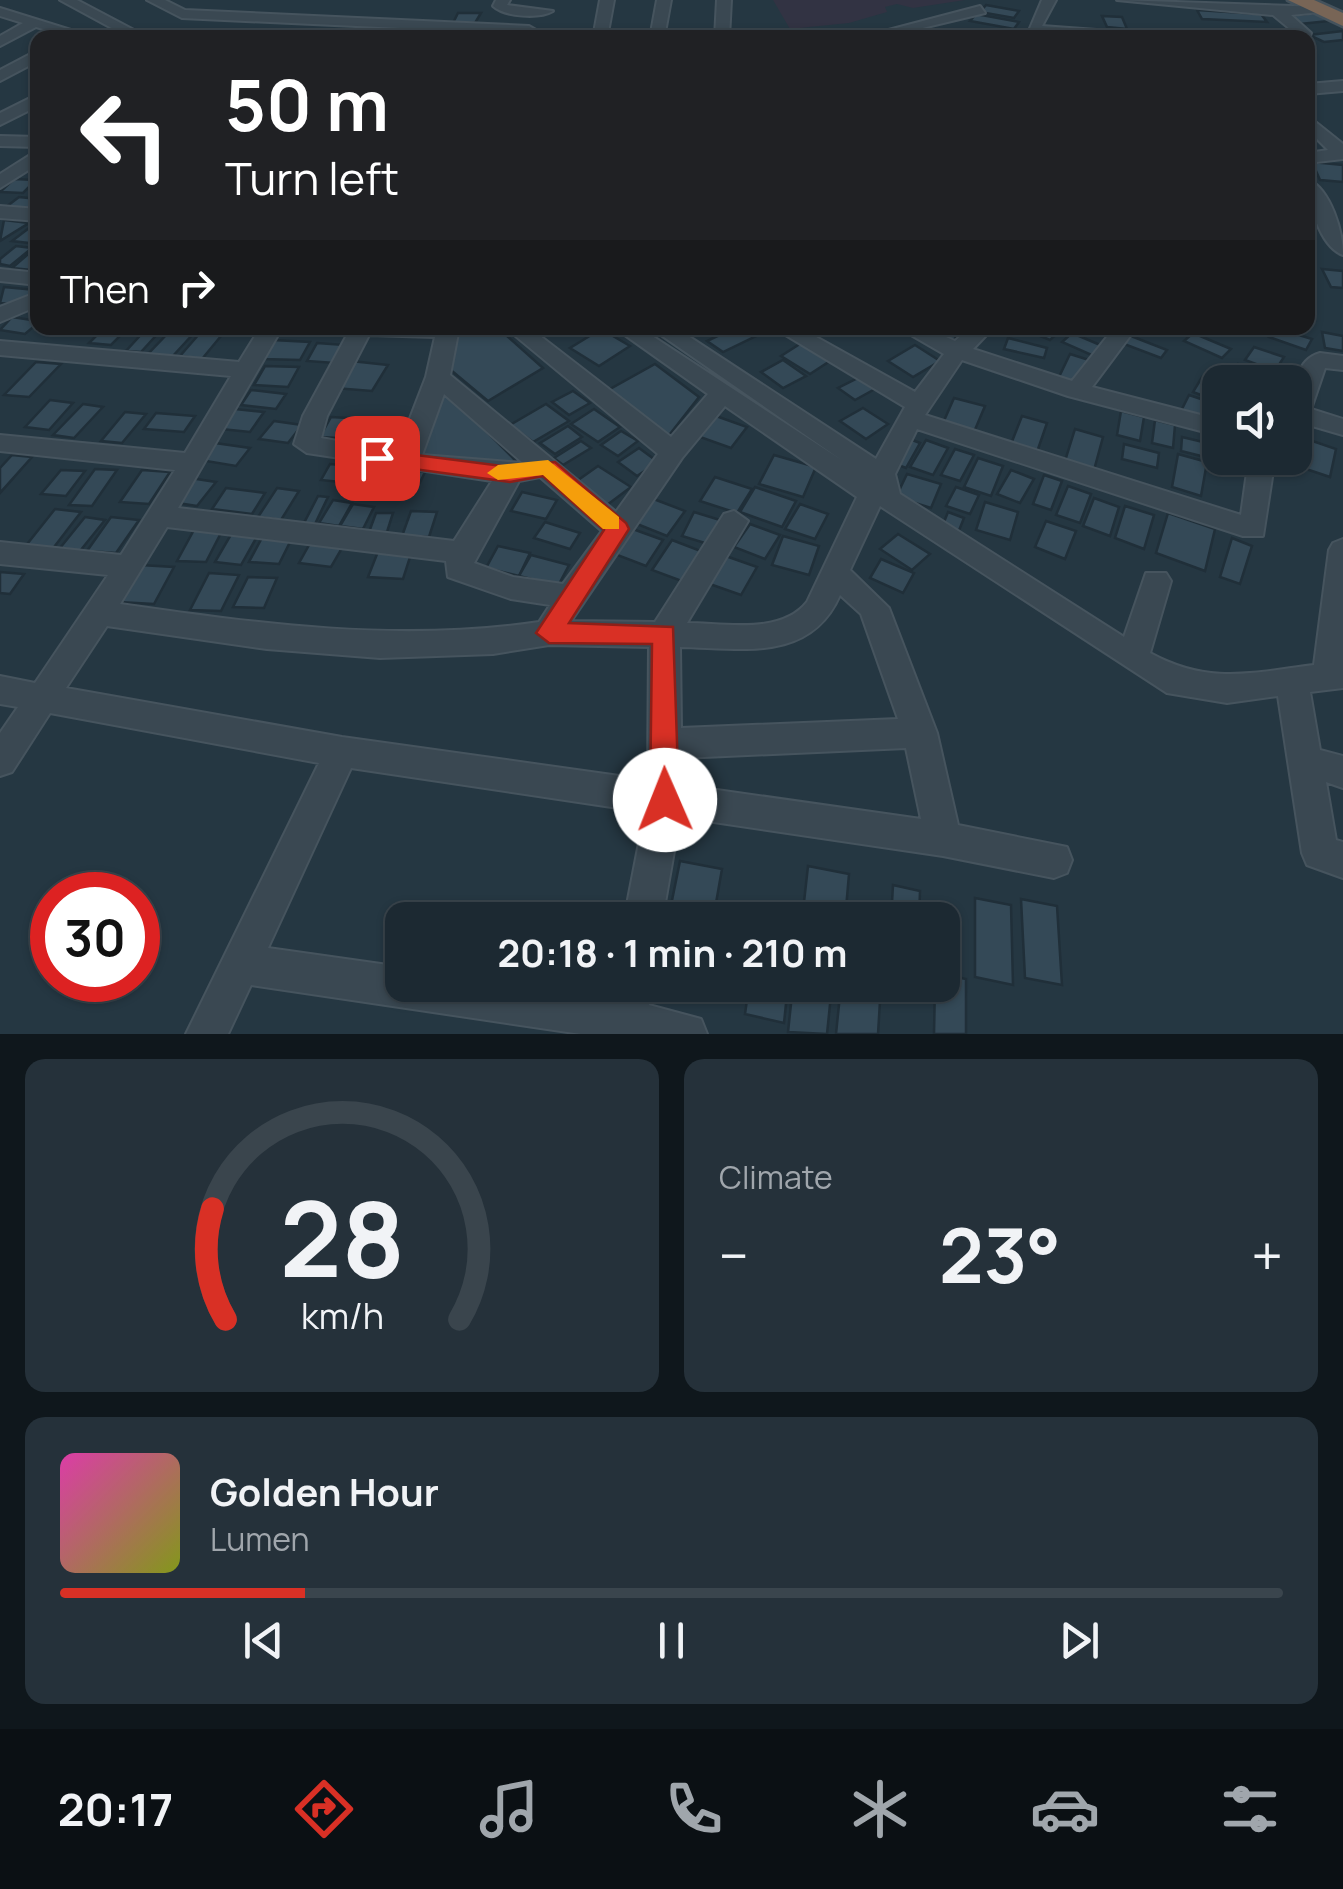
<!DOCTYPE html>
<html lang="en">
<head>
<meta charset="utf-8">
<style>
  :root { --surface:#1c2932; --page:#25313a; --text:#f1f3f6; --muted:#a0a6ac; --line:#3a454d; --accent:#d93025 }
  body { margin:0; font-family:Manrope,sans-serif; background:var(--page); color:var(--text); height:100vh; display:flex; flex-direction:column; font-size:38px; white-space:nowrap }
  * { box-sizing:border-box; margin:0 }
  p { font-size:32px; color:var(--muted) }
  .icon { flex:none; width:55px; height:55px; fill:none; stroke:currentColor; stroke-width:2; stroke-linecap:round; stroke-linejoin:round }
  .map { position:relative; height:1034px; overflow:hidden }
  .side { display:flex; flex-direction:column; gap:25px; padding:25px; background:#0f171c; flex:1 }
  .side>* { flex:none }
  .top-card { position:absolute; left:30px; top:30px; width:1285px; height:305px; border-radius:20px; box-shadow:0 2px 8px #0004,0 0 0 2px var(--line); background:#202124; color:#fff; overflow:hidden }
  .fabs { position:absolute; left:1202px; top:365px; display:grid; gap:20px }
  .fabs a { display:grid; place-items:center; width:110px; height:110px; border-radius:20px; background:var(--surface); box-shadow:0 2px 8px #0004,0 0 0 2px var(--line); font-size:50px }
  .speed { position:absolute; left:30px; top:872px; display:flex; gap:20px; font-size:50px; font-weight:700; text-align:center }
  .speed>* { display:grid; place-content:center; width:130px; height:130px; border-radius:50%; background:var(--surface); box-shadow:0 2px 8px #0004,0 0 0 2px var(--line); line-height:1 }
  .speed .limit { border:15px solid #d22; background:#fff; color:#111 }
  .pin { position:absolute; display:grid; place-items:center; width:85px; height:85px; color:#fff; margin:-42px; border-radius:20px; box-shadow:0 5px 15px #0006 }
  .me { position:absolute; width:110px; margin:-55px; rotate:359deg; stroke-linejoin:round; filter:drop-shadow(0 0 8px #0008) }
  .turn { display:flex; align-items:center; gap:35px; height:210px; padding:0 30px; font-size:45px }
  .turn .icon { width:130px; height:130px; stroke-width:2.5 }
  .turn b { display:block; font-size:70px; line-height:85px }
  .then { display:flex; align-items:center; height:95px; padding:0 30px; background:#0003; gap:20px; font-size:38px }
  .big { font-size:75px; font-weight:700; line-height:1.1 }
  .side .tile { flex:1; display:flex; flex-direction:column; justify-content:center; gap:15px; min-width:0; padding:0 35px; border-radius:20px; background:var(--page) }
  .side .dial { align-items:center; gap:0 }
  .dial svg { height:260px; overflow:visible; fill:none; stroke:var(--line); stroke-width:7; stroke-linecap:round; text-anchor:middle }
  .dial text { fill:var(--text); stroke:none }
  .song { display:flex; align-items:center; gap:30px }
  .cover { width:120px; height:120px; border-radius:15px; background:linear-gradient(135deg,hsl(320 70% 55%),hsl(70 70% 35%)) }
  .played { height:10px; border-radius:5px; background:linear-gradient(90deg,var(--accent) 20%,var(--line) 20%) }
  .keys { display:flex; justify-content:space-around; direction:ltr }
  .heat { display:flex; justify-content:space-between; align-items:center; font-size:55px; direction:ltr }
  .side .tiles { flex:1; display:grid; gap:25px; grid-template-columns:1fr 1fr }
  .tile:last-child { grid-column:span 2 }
  .trip { position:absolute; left:385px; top:902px; width:575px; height:100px; border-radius:20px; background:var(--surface); box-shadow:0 2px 8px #0004,0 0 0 2px var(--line); font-weight:700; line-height:100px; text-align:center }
  .menu { display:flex; height:160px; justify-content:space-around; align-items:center; background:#0b1014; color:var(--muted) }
  .menu .icon { width:70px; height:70px }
  .menu .current { color:var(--accent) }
  .menu b { font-size:45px; color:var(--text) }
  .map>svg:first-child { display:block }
  .medical { fill:#323343 }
  .building { fill:#344957; stroke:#202f39; stroke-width:2.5 }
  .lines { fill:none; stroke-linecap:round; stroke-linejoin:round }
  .minor-casing { stroke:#46545e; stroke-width:4 }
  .highway-casing { stroke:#44525c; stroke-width:5 }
  .minor { fill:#3a4852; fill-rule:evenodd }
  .highway { fill:#786556; fill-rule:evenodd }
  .route { fill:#d93025; stroke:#8d1f18; stroke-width:2.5 }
  .slow { fill:#f59e0b }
</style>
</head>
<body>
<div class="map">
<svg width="1343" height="1034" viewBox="0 0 1343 1034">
  <rect width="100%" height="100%" fill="#253742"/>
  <polygon class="medical" points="773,0 965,0 913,8 897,4 885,7 887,12 849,23 790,29"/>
  <g class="building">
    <polygon points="986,5 1019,11 1014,18 980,12"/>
    <polygon points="1197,10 1261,14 1267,22 1202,19"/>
    <polygon points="458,13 481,13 475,23 453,23"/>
    <polygon points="1315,13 1329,21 1300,24 1286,16"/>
    <polygon points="976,14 1019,22 1014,29 970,21"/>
    <polygon points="1102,16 1122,17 1127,29 1107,27"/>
    <polygon points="1343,31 1343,40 1324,42 1309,35"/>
    <polygon points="1312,162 1343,165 1343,182 1320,180"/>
    <polygon points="14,179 36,180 23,193 0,192"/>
    <polygon points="19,197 38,199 38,203 30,210 6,207"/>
    <polygon points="4,220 29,223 0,241"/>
    <polygon points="33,225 38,225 38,236 29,243 12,241"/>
    <polygon points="16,246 32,248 10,266 0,264 0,259"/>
    <polygon points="34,249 38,264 31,270 12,268"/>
    <polygon points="1322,269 1343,271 1343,288 1331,287"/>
    <polygon points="4,287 36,290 19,305 0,303"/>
    <polygon points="12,317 38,321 38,323 25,334 0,330"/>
    <polygon points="104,328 128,328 111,345 89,343"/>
    <polygon points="147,328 162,329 141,352 126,351"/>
    <polygon points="459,328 498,328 543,368 488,401 446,366"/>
    <polygon points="734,328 744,328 756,336 723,352 707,341"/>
    <polygon points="913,328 968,328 948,344"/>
    <polygon points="1021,328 1057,328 1062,329 1050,340"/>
    <polygon points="1274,328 1276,328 1312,339 1306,350 1269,337"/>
    <polygon points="601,329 630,346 599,366 570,348"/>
    <polygon points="171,330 194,333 171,358 148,354"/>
    <polygon points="1322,332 1343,336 1343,351 1325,348"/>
    <polygon points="200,333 221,336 202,359 180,356"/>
    <polygon points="1072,333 1105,347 1096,357 1062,342"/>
    <polygon points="1193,333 1231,349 1222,358 1184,341"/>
    <polygon points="1131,336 1167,350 1161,358 1124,344"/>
    <polygon points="1008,338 1047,348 1044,358 1004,349"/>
    <polygon points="273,340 310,342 300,360 262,359"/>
    <polygon points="803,342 833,359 810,374 781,356"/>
    <polygon points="317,343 345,345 335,363 307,361"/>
    <polygon points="915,345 940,361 913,377 888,361"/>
    <polygon points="1254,347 1284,357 1275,371 1245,360"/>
    <polygon points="1070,354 1089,360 1077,385 1058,379"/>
    <polygon points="783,360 806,376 783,388 761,372"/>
    <polygon points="351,361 388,365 372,391 334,388"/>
    <polygon points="36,362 61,364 29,397 4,395"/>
    <polygon points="655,364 699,397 659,448 594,398"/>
    <polygon points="1238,364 1265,373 1261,382 1229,381"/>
    <polygon points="265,366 299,367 288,387 254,385"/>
    <polygon points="1202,377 1220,384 1211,399 1193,392"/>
    <polygon points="858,378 875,389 855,400 838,388"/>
    <polygon points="251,390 286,394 276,409 241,405"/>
    <polygon points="445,390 515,460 504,468 420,460"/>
    <polygon points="573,391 590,403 569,415 552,402"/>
    <polygon points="1189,395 1210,402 1202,418 1181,411"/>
    <polygon points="954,398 985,406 974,432 943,423"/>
    <polygon points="50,400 73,403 49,430 25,427"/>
    <polygon points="83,404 103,407 74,438 53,435"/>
    <polygon points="546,404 569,421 533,442 510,425"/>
    <polygon points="863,408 888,424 866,439 840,421"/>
    <polygon points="235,409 264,412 250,432 221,429"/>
    <polygon points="594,409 620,427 598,442 571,424"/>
    <polygon points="1121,411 1144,417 1140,441 1117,435"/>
    <polygon points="125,412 146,414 122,443 101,441"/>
    <polygon points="156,413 195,416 184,432 144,429"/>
    <polygon points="716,416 747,427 731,448 700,437"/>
    <polygon points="1022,416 1047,423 1037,452 1011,444"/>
    <polygon points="331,417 365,419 355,439 320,437"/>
    <polygon points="1155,420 1175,425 1173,448 1152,443"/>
    <polygon points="274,421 302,425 288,443 259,439"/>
    <polygon points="373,421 408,424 397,447 361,444"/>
    <polygon points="568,426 582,437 555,454 540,443"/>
    <polygon points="1075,429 1103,437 1094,470 1065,461"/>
    <polygon points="621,431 638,441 618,456 601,445"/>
    <polygon points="1295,435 1336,449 1330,477 1282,461 1295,458"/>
    <polygon points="1182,437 1220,446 1221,461 1181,451"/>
    <polygon points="907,438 920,443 906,468 893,463"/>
    <polygon points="926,440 948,448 933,475 910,467"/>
    <polygon points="581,441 591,448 563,465 554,458"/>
    <polygon points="215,443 250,448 236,466 200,460"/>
    <polygon points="1124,444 1159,453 1157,468 1122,459"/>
    <polygon points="639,448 658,462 637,476 618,462"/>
    <polygon points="955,449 974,455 960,481 941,475"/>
    <polygon points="1178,454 1207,462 1201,496 1172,487"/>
    <polygon points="12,455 32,457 0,493 0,468"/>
    <polygon points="774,455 816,467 803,497 759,484"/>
    <polygon points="978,458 1003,466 991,496 964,487"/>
    <polygon points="358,462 372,464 363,482 349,481"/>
    <polygon points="330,464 350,466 340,482 321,480"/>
    <polygon points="598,466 631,487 607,505 574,483"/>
    <polygon points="378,467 396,469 385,489 367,486"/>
    <polygon points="95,469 117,470 92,506 69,505"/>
    <polygon points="401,469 425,472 415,493 389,490"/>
    <polygon points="61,470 85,471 66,496 41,494"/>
    <polygon points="142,470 170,472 149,504 120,502"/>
    <polygon points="1011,470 1034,479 1020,503 997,494"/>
    <polygon points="907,474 941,484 931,508 896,497"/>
    <polygon points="1044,475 1062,481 1051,510 1033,504"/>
    <polygon points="715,477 752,489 737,513 700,501"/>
    <polygon points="190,478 216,482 197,506 171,502"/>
    <polygon points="1068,486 1091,494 1080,523 1056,515"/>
    <polygon points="755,487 796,501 782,527 740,512"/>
    <polygon points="956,487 979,495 970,514 946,506"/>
    <polygon points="226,488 265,493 252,514 212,509"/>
    <polygon points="277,488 299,491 281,520 258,517"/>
    <polygon points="522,492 557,500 546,519 511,511"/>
    <polygon points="318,496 328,497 315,524 304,523"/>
    <polygon points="651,498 685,511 667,536 632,522"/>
    <polygon points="1094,498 1119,507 1110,536 1083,526"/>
    <polygon points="333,500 352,503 339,526 319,523"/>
    <polygon points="985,502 1018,512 1010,540 976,530"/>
    <polygon points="353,504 374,507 363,529 340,526"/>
    <polygon points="800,504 828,514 815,539 785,529"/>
    <polygon points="1125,506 1154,515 1144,549 1115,538"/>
    <polygon points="55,509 81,512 51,551 24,548"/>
    <polygon points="411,511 437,512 429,537 402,536"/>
    <polygon points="694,512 720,520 708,544 682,536"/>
    <polygon points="948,512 964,518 958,533 942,527"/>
    <polygon points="376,513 393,513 387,532 369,532"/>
    <polygon points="1168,513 1215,529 1205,571 1156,553"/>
    <polygon points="85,517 105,520 80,551 60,548"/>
    <polygon points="111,517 139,520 116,553 87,551"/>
    <polygon points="1046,521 1076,531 1065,559 1035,547"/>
    <polygon points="545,522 580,533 570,549 534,538"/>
    <polygon points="750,524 780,535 765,559 734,547"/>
    <polygon points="195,528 223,529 206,562 177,561"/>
    <polygon points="630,528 663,540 646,566 612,553"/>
    <polygon points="233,531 259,533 241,565 215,562"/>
    <polygon points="264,534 293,536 279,564 249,562"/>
    <polygon points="898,534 930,554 912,570 880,549"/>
    <polygon points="783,536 819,546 809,575 772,565"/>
    <polygon points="313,538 345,543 331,567 299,563"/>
    <polygon points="1232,538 1252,546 1240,584 1220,577"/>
    <polygon points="672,540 706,553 687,583 652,570"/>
    <polygon points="498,546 530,553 519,576 486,568"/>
    <polygon points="379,549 412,551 403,579 368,577"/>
    <polygon points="720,554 757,567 741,595 704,582"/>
    <polygon points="531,555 569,565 558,586 519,576"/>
    <polygon points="881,559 914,573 903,593 870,578"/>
    <polygon points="140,565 174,567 154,604 119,602"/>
    <polygon points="0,572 24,574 10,594 0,593"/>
    <polygon points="209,573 239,575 221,611 190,610"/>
    <polygon points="248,577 277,578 264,608 233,607"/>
    <polygon points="680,861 722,869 713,920 668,920"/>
    <polygon points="808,866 849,874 845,920 802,920"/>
    <polygon points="893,885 920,891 919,920 891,920"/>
    <polygon points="975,898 1011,905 1013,985 975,977"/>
    <polygon points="1021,899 1057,906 1062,985 1025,978"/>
    <polygon points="942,974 966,979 966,1034 934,1034 935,985 942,985"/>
    <polygon points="749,985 788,985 784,1023 745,1014"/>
    <polygon points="793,985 832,985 827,1034 788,1032"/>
    <polygon points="841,985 881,985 878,1034 836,1034"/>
  </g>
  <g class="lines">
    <defs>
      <g id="minor">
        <polygon points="60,0 77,0 149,38 130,38"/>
        <polygon points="147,0 165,0 185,10 529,26 536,30 529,34 182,18"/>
        <path d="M496,0H510L507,5L553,11C539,19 505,17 493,6Z"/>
        <polygon points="600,0 614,0 607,38 593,38"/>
        <polygon points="657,0 671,0 664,38 650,38"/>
        <polygon points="717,0 731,0 729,38 715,38"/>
        <polygon points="1042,0 1056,0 1042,26 1206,38 1028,33"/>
        <polygon points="1117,0 1323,7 1330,11 1291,15 1311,33 1308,41 1295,38 1296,34 1273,15"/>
        <polygon points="980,6 985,13 910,31 917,38 896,34 858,38"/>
        <polygon points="0,8 74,31 69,38 53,38 57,33 36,27 0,46 0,36 23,23 0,16"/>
        <polygon points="38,50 38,61 0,81 0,70"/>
        <polygon points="1343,81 1343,91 1308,94 1308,84"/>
        <polygon points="38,94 38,106 0,125 0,113"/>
        <polygon points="1308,116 1343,144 1343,159 1308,163 1308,153 1328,150 1308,130"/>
        <polygon points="0,136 38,137 38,147 0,146"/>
        <polygon points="38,150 38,164 0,188 0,174"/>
        <path d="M1308,179C1331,190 1343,232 1343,255C1320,247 1307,201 1308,179Z"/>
        <polygon points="0,206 38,209 38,221 0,218"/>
        <polygon points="0,269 38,273 38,285 0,281"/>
        <polygon points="38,292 38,306 0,322 0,307"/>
        <path d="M260,328H282L178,508L454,541L492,481L307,453L294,444L303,416L347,335L336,328H459L450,375L616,512L658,454L506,328H530L671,437L708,394L615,328H640L843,461L651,328H676L876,459L905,407L774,328H800L915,392L944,354L899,328H926L955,341L970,328H993L973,349L1072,381L1114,328H1136L1092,387L1220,420V436L1068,396L962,360L925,415L1241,515L1249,458H1275L1263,536H1243L917,429L895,474L900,494L1124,637L1146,573H1166L1171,581L1150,653C1209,685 1250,673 1314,665L1329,550L1333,543L1343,539V688L1310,692L1320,750L1343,756V788L1326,782L1336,840L1343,842V878L1307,865L1302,853L1278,696L1227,703L1167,693L880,506L850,570L889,608L937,733L958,825L1067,847L1072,860L1067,873L1054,878L943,856L680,817L662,920H624L645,812L351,768L268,948L402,967V985H525L610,997L612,985H652L649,1005L701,1019L707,1034H581L251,985L228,1034H186L319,763L50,713L12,772L0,776V733L18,707L0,704V676L35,683L108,575L0,564V542L121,555L175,470L0,451V435L185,453L231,376L0,355V341L239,362ZM369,335L435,337L426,377L397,452L321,438L327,416ZM444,394L523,463L422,455ZM725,406L857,497L807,602C781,635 724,623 687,623L748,521L734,511L724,514L655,622L571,621L682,458ZM540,477L602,531L563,584L513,577L474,563L519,481ZM167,527L446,561L448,577L511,599L550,605L539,622C398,643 260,624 120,604ZM840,595L861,614L898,719L681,728L680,647C742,648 810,663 840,595ZM107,626L267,649L380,658L493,654L549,645L649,647L648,780L342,737L66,688ZM906,748L921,819L682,785V758Z"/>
        <path d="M1320,353L1343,356V370L1325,368L1311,409L1343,419V435L1295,421C1295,397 1291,361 1320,353Z"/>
      </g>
      <polygon id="highway" points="1288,0 1314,0 1343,13 1343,26"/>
    </defs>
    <use href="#minor" class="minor-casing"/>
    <use href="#highway" class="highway-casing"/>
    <use href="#minor" class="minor"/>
    <use href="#highway" class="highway"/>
  </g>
  <polygon class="route" points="377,450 510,467 555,462 626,523 629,529 569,623 673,627 679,800 675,809 665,813 654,809 650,800 652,644 549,643 536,633 604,530 543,476 510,482 369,463 369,453"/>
  <polygon class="slow" points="548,460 619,517 619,529 603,529 543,475 498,480 487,473 498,465"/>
</svg>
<div class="fabs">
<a><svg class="icon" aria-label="sound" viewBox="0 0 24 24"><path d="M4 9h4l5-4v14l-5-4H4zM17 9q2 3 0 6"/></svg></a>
</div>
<div class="speed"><div class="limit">30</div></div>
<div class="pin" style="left:377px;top:458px;background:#d93025"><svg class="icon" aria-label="arrive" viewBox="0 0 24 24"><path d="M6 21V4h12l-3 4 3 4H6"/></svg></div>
<svg class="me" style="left:665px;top:800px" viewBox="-20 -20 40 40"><circle r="19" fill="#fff"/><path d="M0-13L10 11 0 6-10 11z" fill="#d93025"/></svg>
<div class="trip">20:18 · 1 min · 210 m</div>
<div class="top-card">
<div class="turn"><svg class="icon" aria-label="left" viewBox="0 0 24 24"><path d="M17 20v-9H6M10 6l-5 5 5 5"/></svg><div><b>50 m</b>Turn left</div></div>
<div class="then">Then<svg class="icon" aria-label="right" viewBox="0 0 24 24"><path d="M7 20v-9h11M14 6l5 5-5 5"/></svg></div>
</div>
</div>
<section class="side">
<div class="tiles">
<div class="tile dial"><svg viewBox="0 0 100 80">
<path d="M14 69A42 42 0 1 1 86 69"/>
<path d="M14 69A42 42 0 0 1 10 35" stroke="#d93025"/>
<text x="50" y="56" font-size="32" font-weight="700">28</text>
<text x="50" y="72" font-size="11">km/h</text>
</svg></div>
<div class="tile"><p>Climate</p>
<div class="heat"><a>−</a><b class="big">23°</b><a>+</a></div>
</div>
<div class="tile">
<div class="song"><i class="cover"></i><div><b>Golden Hour</b><p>Lumen</p></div></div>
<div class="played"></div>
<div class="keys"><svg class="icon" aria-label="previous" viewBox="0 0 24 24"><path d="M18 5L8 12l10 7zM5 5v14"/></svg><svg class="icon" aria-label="pause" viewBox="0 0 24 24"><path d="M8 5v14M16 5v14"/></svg><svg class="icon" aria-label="next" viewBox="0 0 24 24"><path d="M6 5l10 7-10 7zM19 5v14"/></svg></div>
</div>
</div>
</section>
<nav class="menu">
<b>20:17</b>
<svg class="icon current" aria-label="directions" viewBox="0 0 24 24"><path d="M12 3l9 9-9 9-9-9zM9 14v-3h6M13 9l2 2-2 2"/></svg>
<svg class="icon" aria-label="music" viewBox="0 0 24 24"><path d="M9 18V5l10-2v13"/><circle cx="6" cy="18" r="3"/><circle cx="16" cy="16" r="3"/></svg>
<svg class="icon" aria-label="phone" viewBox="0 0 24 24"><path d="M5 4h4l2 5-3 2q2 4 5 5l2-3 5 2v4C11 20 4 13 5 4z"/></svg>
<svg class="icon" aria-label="climate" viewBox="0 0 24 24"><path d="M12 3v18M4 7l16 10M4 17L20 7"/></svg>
<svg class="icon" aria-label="car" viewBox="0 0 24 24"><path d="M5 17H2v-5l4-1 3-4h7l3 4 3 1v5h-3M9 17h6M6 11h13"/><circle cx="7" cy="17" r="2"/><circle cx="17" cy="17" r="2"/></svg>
<svg class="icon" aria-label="filters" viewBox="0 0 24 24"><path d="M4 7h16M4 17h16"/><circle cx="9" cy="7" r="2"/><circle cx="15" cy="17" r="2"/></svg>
</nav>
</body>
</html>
